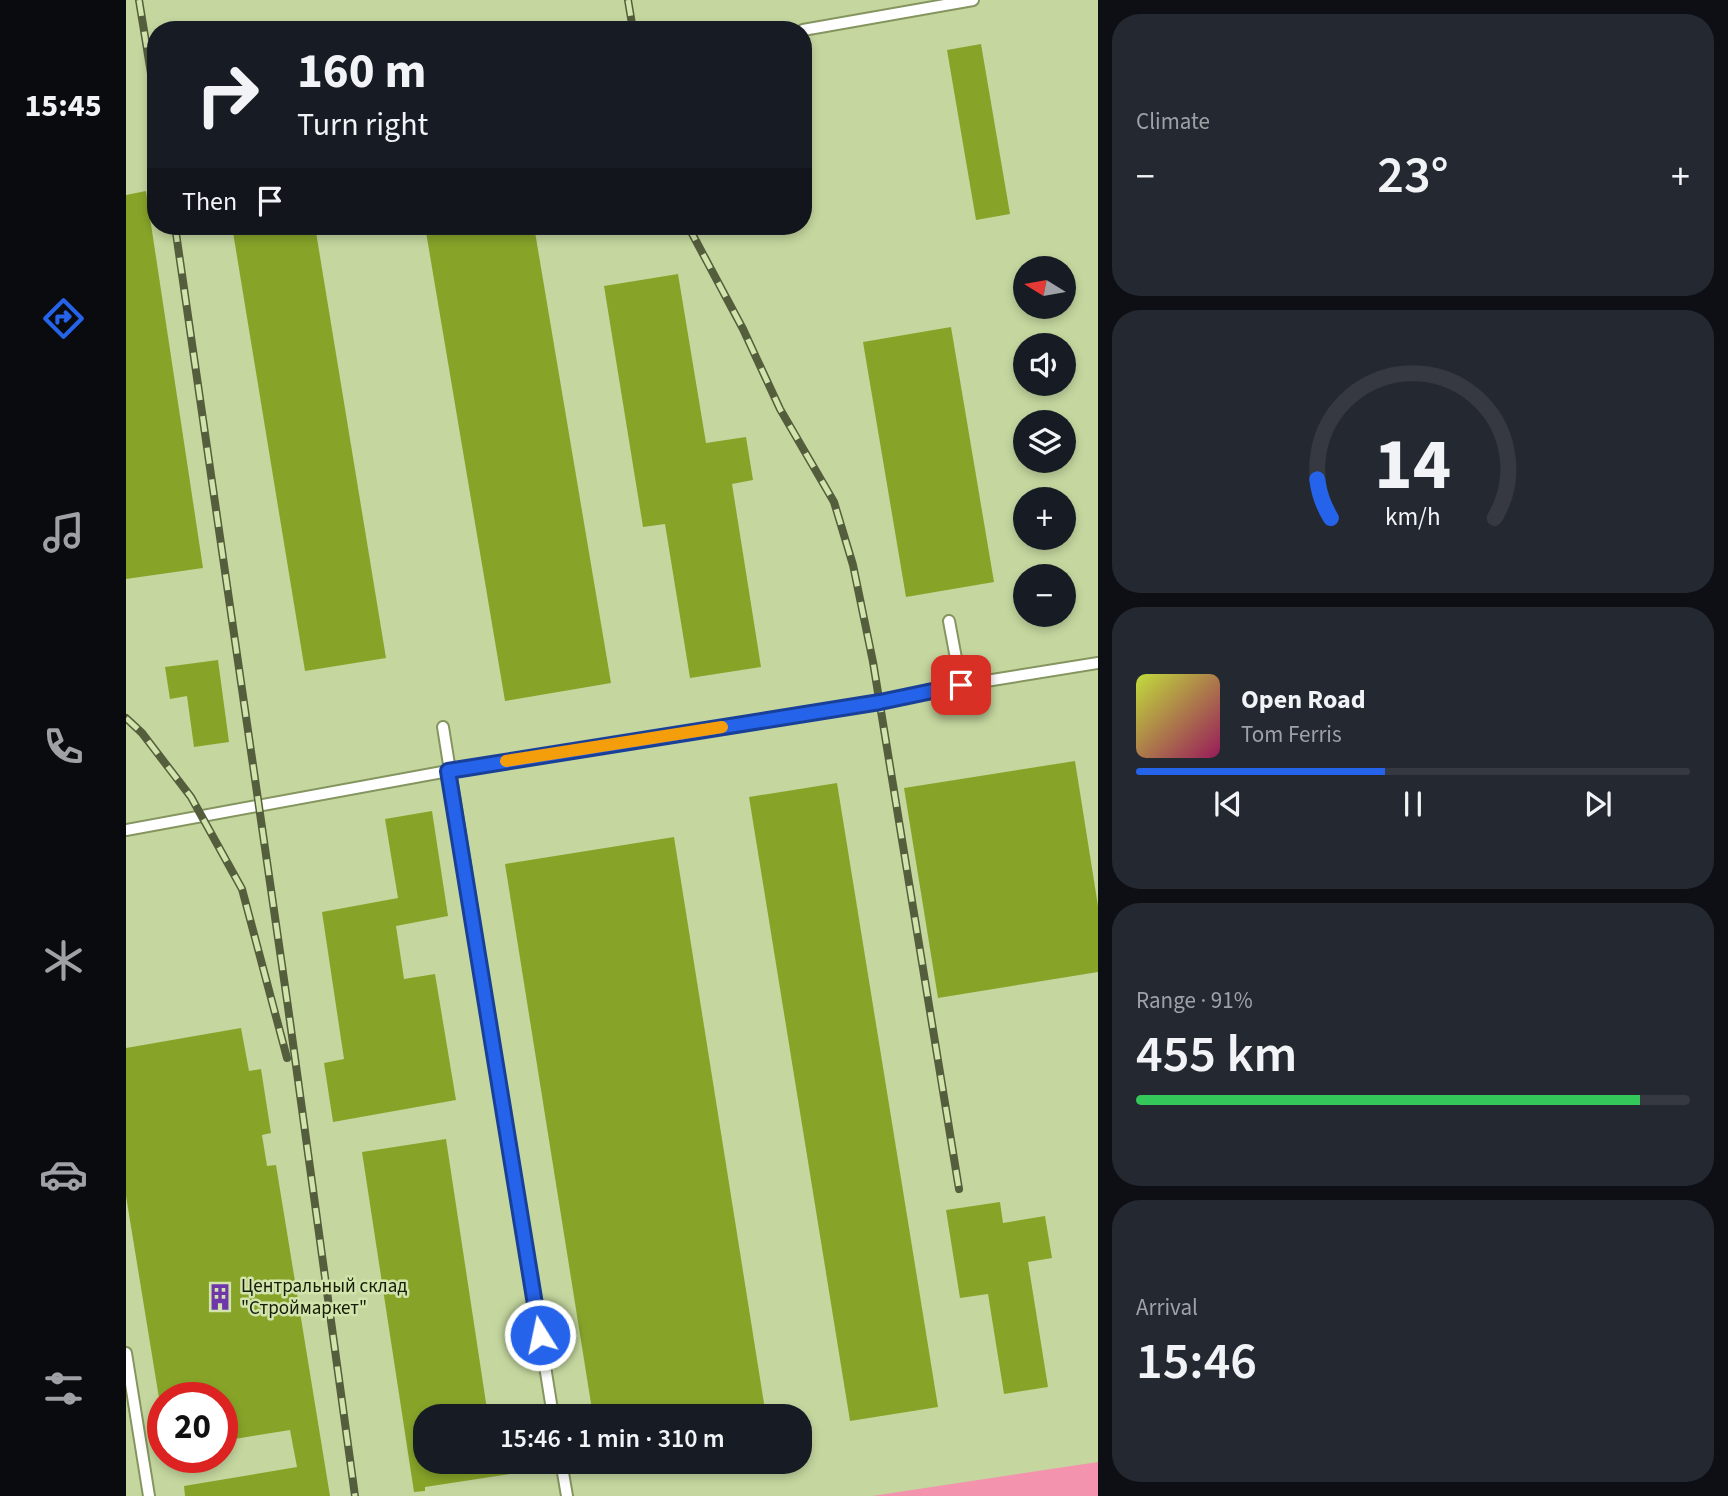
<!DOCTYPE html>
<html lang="en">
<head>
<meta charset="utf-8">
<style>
  :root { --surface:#171b24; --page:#242831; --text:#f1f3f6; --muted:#9ea1a6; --line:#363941; --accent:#2563eb }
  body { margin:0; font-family:"Source Sans 3",sans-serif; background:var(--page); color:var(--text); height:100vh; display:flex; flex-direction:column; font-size:26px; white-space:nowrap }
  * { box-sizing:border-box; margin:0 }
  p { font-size:23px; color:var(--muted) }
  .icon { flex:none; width:38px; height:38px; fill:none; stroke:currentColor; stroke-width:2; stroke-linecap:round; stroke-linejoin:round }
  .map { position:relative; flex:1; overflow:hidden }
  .side { display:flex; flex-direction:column; gap:14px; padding:14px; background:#0d0f14; width:630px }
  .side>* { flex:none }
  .banner { position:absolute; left:21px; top:21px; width:665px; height:214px; border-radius:28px; box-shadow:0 4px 10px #0003; background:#171b24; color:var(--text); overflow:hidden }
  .needle { width:46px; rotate:281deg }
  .buttons { position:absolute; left:887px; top:256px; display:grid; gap:14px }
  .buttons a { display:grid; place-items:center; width:63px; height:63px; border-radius:50%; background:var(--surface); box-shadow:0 4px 10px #0003; font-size:35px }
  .speed { position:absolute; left:21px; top:1382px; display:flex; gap:14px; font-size:35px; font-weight:700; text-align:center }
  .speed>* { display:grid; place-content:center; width:91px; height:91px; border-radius:50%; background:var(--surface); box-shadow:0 4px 10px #0003; line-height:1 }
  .speed .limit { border:10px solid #d22; background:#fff; color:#111 }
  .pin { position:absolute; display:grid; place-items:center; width:60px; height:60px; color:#fff; margin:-30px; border-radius:14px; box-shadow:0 4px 10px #0006 }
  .me { position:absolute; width:77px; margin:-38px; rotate:350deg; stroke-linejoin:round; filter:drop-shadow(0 0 5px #0008) }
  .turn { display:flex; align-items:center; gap:24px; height:147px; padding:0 35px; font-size:32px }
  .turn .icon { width:91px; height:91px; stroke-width:2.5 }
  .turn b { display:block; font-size:49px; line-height:60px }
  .then { display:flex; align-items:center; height:66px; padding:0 35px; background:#0003; gap:14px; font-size:26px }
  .big { font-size:52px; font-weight:600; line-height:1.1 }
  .side .card { flex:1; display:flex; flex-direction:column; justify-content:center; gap:10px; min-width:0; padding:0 24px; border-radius:28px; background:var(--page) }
  .side .dial { align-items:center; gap:0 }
  .dial svg { height:182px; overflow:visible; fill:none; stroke:var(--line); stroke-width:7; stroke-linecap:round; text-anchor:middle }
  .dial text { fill:var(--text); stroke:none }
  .song { display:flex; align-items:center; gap:21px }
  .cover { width:84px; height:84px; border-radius:10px; background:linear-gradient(135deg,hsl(70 70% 55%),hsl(330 70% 35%)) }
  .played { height:7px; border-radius:4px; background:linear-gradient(90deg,var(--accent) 45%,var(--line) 45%) }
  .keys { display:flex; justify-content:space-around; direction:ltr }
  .heat { display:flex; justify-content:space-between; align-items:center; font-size:38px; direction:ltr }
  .charge { height:10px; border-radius:5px; background:linear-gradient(90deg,#34c759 91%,var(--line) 0) }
  .trip { position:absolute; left:287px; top:1404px; width:399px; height:70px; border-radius:28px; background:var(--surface); box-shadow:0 4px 10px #0003; font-weight:600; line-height:70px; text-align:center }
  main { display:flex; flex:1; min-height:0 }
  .tab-bar { display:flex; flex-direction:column; width:126px; justify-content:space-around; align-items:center; background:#090b0e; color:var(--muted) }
  .tab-bar .icon { width:49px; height:49px }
  .tab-bar .active { color:var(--accent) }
  .tab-bar b { font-size:32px; color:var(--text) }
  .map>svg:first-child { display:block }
  .green { fill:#f493ae }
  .building { fill:#87a429 }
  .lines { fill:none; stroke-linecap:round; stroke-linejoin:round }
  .service-casing { stroke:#85955f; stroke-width:14 }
  .service { stroke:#fff; stroke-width:10 }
  .rail-casing { stroke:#545e3d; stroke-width:8 }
  .rail { stroke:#d2e4ab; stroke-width:5; stroke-dasharray:16; stroke-linecap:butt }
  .route-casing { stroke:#184099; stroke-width:18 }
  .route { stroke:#2563eb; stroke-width:12 }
  .slow { stroke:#f59e0b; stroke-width:12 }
  .labels { text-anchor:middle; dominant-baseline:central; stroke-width:5; stroke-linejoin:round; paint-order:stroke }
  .poi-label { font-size:19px; fill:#161c07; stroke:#d2e4ab; text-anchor:start }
</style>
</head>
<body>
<main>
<nav class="tab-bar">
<b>15:45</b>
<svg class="icon active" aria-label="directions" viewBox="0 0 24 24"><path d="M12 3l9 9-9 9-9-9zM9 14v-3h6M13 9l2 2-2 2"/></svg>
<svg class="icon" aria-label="music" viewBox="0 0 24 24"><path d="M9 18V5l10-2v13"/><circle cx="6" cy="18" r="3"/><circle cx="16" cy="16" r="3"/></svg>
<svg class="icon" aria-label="phone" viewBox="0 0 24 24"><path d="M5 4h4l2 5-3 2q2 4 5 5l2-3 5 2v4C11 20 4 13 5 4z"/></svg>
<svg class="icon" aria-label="climate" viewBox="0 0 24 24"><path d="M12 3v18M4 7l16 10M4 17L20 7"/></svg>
<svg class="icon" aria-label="car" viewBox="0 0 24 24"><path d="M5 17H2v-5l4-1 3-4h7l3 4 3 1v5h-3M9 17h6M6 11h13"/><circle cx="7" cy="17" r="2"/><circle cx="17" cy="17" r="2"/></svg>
<svg class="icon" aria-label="filters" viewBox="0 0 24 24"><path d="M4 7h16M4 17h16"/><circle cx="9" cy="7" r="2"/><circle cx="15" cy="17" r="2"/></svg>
</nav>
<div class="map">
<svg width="972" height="1496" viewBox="0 0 972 1496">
  <rect width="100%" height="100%" fill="#c5d79f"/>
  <polygon class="green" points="972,1462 972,1496 746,1496"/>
  <g class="building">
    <polygon points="855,44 884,214 850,220 821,50"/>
    <polygon points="20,191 77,568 0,579 0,195"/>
    <polygon points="106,226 189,226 260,658 179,671"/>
    <polygon points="299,226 408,226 485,683 379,701"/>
    <polygon points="552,274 580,443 620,437 627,480 606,484 635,667 564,678 539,524 517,527 478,286"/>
    <polygon points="825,327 868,582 780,597 737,342"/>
    <polygon points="92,660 103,742 68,747 61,696 44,699 39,667"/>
    <polygon points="949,761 972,906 972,972 812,998 778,788"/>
    <polygon points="711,783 812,1407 724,1421 623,797"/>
    <polygon points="306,811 322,916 270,926 278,979 309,974 330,1100 207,1122 198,1063 218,1059 196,912 272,898 259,819"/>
    <polygon points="548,837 640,1416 467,1416 379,864"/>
    <polygon points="115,1028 123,1071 135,1069 145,1133 136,1135 141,1166 150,1165 204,1496 59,1496 58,1486 171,1467 164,1430 96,1441 96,1398 33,1398 0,1196 0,1048"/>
    <polygon points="320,1139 362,1416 299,1416 299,1461 396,1461 397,1472 299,1487 299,1491 288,1492 236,1152"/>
    <polygon points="874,1202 877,1223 919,1216 926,1258 902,1262 922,1387 878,1394 862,1294 834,1298 820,1210"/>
  </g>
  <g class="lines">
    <defs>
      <g id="service">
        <polyline points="677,30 847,0"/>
        <polyline points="823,621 835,685"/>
        <polyline points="317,727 427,1416"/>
        <polyline points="0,830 322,771 754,702 835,685 972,663"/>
        <polyline points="0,1353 23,1496"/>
        <polyline points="435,1461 441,1496"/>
      </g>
    </defs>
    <use href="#service" class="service-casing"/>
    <use href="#service" class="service"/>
    <defs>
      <g id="rail">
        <polyline points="13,0 30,104"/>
        <polyline points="502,0 507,30"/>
        <polyline points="49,226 162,1007 229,1496"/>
        <polyline points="562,226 617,329 654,409 708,502 727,565 747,662 833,1189"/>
        <polyline points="0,718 16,733 65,797 116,889 161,1058"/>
      </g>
    </defs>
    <use href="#rail" class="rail-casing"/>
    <use href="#rail" class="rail"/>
  </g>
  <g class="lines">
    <defs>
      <polyline id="route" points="414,1335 322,771 754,702 835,685"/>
    </defs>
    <use href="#route" class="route-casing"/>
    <use href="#route" class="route"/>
    <polyline class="slow" points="380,761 596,727"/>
  </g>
  <defs>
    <symbol id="building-bare" viewBox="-9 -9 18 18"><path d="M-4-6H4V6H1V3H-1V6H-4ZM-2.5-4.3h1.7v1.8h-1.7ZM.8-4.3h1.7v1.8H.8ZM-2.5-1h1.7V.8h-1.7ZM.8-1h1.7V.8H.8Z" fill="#6f35ab" stroke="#d2e4ab" stroke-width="2.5" paint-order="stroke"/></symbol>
  </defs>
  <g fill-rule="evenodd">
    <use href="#building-bare" x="75" y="1278" width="38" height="38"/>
  </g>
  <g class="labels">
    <g class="poi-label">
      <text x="115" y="1286">Центральный склад<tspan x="115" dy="22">"Строймаркет"</tspan></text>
    </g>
  </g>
</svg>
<div class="buttons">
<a><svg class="needle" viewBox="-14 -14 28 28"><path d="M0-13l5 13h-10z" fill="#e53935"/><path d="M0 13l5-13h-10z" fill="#9ea1a6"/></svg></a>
<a><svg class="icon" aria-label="sound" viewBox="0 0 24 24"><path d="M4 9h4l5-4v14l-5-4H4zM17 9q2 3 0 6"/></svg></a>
<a><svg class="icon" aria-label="layers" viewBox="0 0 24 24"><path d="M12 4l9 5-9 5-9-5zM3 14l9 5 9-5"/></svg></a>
<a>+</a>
<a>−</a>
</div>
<div class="speed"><div class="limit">20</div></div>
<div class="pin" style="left:835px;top:685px;background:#d93025"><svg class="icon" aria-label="arrive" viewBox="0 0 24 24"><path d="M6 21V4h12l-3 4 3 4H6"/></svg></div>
<svg class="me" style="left:414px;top:1335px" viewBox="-20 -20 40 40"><circle r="17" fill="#2563eb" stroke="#fff" stroke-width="3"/><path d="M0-11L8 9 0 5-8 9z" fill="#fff"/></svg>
<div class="trip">15:46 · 1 min · 310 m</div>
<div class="banner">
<div class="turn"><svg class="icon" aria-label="right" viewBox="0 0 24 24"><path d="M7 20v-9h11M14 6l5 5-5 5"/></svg><div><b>160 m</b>Turn right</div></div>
<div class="then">Then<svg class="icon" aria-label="arrive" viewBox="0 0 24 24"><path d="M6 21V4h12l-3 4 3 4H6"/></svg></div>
</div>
</div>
<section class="side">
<div class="card"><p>Climate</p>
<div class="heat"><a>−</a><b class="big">23°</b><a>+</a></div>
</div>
<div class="card dial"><svg viewBox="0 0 100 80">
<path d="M14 69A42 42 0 1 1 86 69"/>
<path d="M14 69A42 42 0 0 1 8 52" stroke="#2563eb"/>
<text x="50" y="56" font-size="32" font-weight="700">14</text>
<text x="50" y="72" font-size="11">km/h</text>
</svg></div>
<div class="card">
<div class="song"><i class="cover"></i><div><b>Open Road</b><p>Tom Ferris</p></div></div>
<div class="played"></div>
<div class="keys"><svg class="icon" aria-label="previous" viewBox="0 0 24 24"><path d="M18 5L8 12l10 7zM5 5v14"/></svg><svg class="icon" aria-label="pause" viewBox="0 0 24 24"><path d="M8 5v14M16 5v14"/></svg><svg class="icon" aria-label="next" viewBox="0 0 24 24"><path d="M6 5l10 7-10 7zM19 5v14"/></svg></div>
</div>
<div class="card"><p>Range · 91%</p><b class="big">455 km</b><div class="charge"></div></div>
<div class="card"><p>Arrival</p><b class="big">15:46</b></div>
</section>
</main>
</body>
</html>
